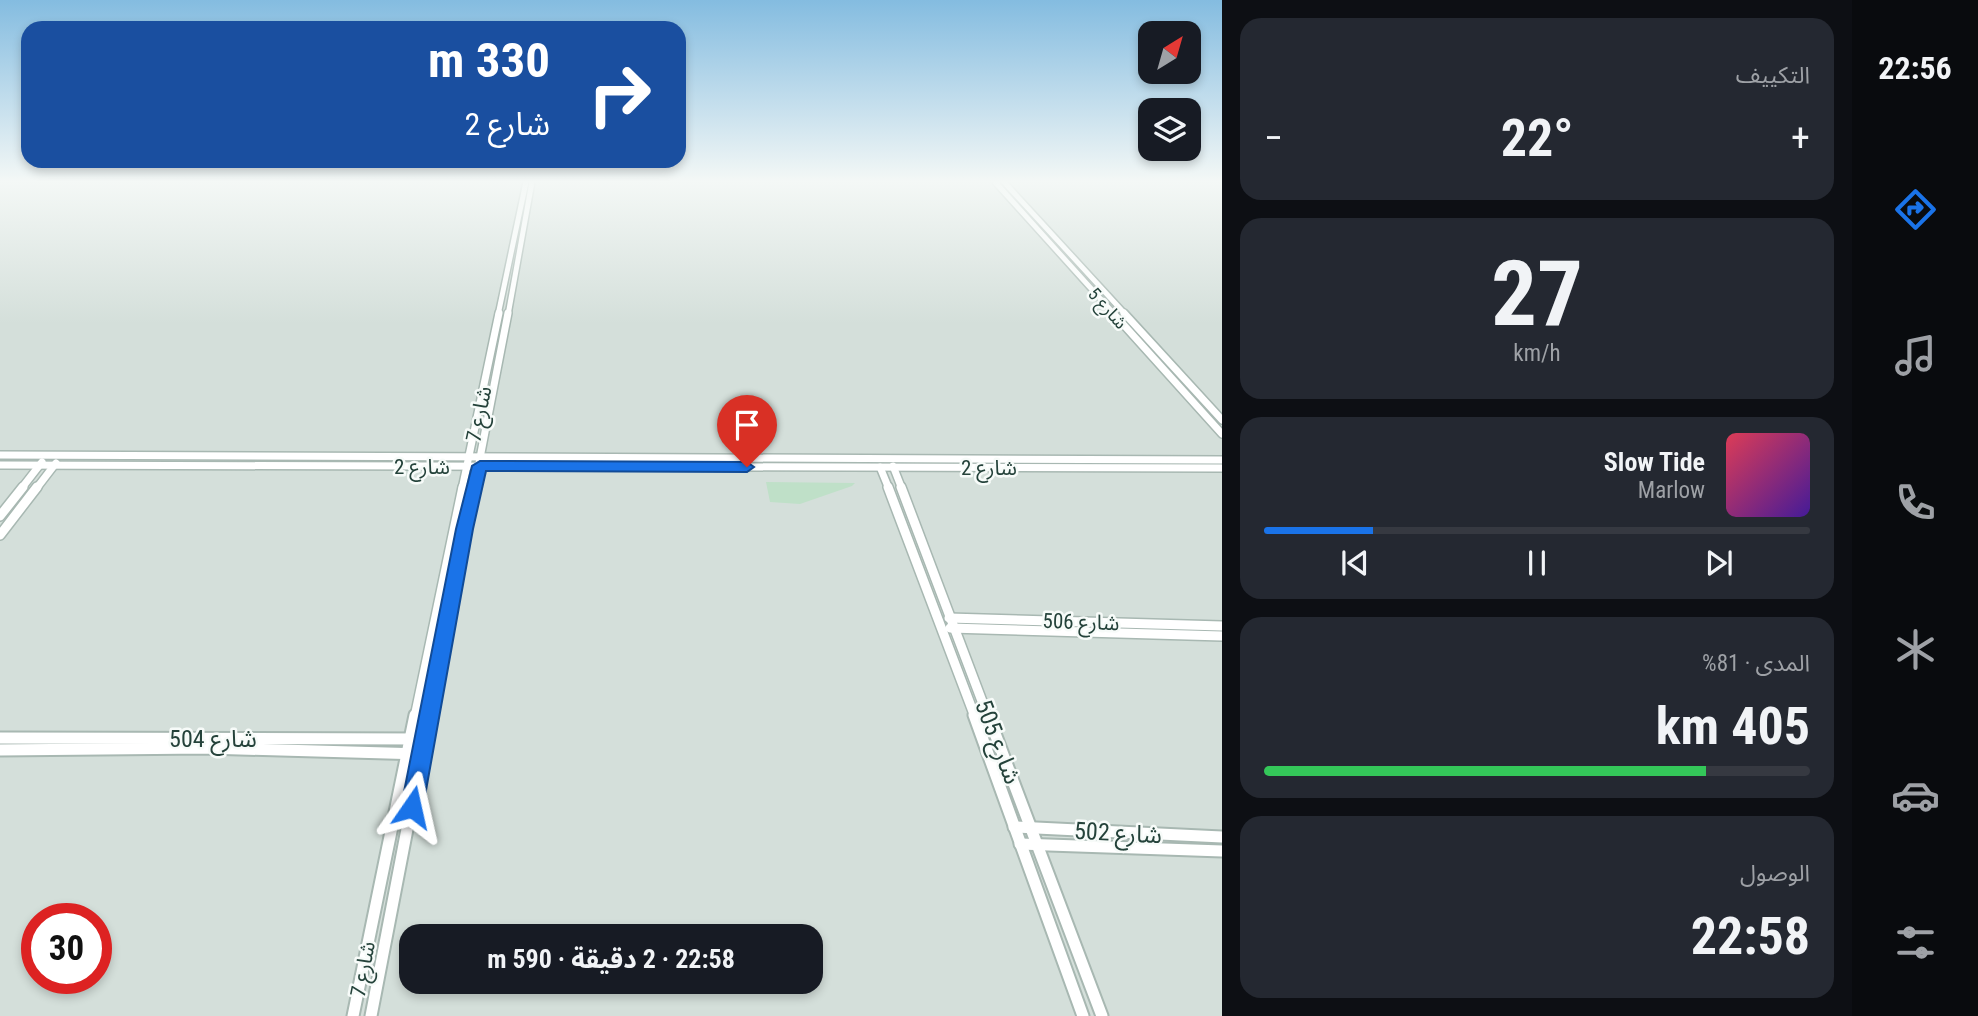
<!DOCTYPE html>
<html lang="ar">
<head>
<meta charset="utf-8">
<style>
  :root { --surface:#171b24; --page:#242831; --text:#f1f3f6; --muted:#9ea1a6; --line:#363941; --accent:#1a73e8 }
  body { margin:0; font-family:"Roboto Condensed","Noto Sans Arabic",sans-serif; background:var(--page); color:var(--text); direction:rtl; height:100vh; display:flex; flex-direction:column; font-size:26px; white-space:nowrap }
  * { box-sizing:border-box; margin:0 }
  p { font-size:23px; color:var(--muted) }
  .icon { flex:none; width:38px; height:38px; fill:none; stroke:currentColor; stroke-width:2; stroke-linecap:round; stroke-linejoin:round }
  .map { position:relative; flex:1; overflow:hidden; direction:ltr }
  .side { display:flex; flex-direction:column; gap:18px; padding:18px; background:#0d0f14; width:630px }
  .side>* { flex:none }
  .top-card { position:absolute; left:21px; top:21px; width:665px; height:147px; border-radius:21px; box-shadow:0 4px 10px #0003; direction:rtl; background:#1a4fa0; color:#fff; overflow:hidden }
  .needle { width:46px; rotate:37deg }
  .buttons { position:absolute; left:1138px; top:21px; display:grid; gap:14px }
  .buttons a { display:grid; place-items:center; width:63px; height:63px; border-radius:14px; background:var(--surface); box-shadow:0 4px 10px #0003; font-size:35px }
  .speed { position:absolute; left:21px; top:903px; display:flex; gap:14px; font-size:35px; font-weight:700; text-align:center }
  .speed>* { display:grid; place-content:center; width:91px; height:91px; border-radius:50%; background:var(--surface); box-shadow:0 4px 10px #0003; line-height:1 }
  .speed .limit { border:10px solid #d22; background:#fff; color:#111 }
  .pin { position:absolute; display:grid; place-items:center; width:60px; height:60px; color:#fff; margin:-72px -30px; border-radius:50% 50% 50% 0; rotate:-45deg; box-shadow:0 0 7px #0007 }
  .pin .icon { rotate:45deg }
  .me { position:absolute; width:77px; margin:-38px; rotate:11deg; stroke-linejoin:round; filter:drop-shadow(0 0 5px #0008) }
  .turn { display:flex; align-items:center; gap:24px; height:147px; padding:0 21px; font-size:32px }
  .turn .icon { width:91px; height:91px; stroke-width:2.5 }
  .turn b { display:block; font-size:49px; line-height:60px }
  .big { font-size:52px; font-weight:700; line-height:1.1 }
  .side .card { flex:1; display:flex; flex-direction:column; justify-content:center; gap:10px; min-width:0; padding:0 24px; border-radius:21px; background:var(--page) }
  .side .dial { align-items:center; gap:0 }
  .dial b { font-size:91px; line-height:1 }
  .song { display:flex; align-items:center; gap:21px }
  .cover { width:84px; height:84px; border-radius:10px; background:linear-gradient(135deg,hsl(350 70% 55%),hsl(260 70% 35%)) }
  .played { height:7px; border-radius:4px; background:linear-gradient(90deg,var(--accent) 20%,var(--line) 20%) }
  .keys { display:flex; justify-content:space-around; direction:ltr }
  .heat { display:flex; justify-content:space-between; align-items:center; font-size:38px; direction:ltr }
  .charge { height:10px; border-radius:5px; background:linear-gradient(90deg,#34c759 81%,var(--line) 0) }
  .trip { position:absolute; left:399px; top:924px; width:424px; height:70px; border-radius:21px; background:var(--surface); box-shadow:0 4px 10px #0003; font-weight:700; line-height:70px; text-align:center; direction:rtl }
  main { display:flex; flex:1; min-height:0 }
  .dock { display:flex; flex-direction:column; width:126px; justify-content:space-around; align-items:center; background:#090b0e; color:var(--muted) }
  .dock .icon { width:49px; height:49px }
  .dock .active { color:var(--accent) }
  .dock b { font-size:32px; color:var(--text) }
  .map>svg:first-child { display:block }
  .built { fill:#d4dfda; fill-rule:evenodd }
  .green { fill:#bfe0c8 }
  .lines { fill:none; stroke-linecap:round; stroke-linejoin:round }
  .minor-far3-casing { stroke:#a8b8b2; stroke-width:8 }
  .minor-far2-casing { stroke:#a8b8b2; stroke-width:10 }
  .minor-far1-casing { stroke:#a8b8b2; stroke-width:12 }
  .minor-casing { stroke:#a8b8b2; stroke-width:15 }
  .minor-far3 { stroke:#fff; stroke-width:5 }
  .minor-far2 { stroke:#fff; stroke-width:7 }
  .minor-far1 { stroke:#fff; stroke-width:9 }
  .minor { stroke:#fff; stroke-width:11 }
  .route { fill:#1a73e8; stroke:#114b97; stroke-width:2 }
  .labels { text-anchor:middle; dominant-baseline:central; stroke-width:5; stroke-linejoin:round; paint-order:stroke }
  .far-street-label { font-size:18px; fill:#24423a; stroke:#f7fbf9 }
  .street-label { font-size:21px; fill:#24423a; stroke:#f7fbf9 }
  .near-street-label { font-size:24px; fill:#24423a; stroke:#f7fbf9 }
</style>
</head>
<body>
<main>
<nav class="dock">
<b>22:56</b>
<svg class="icon active" aria-label="directions" viewBox="0 0 24 24"><path d="M12 3l9 9-9 9-9-9zM9 14v-3h6M13 9l2 2-2 2"/></svg>
<svg class="icon" aria-label="music" viewBox="0 0 24 24"><path d="M9 18V5l10-2v13"/><circle cx="6" cy="18" r="3"/><circle cx="16" cy="16" r="3"/></svg>
<svg class="icon" aria-label="phone" viewBox="0 0 24 24"><path d="M5 4h4l2 5-3 2q2 4 5 5l2-3 5 2v4C11 20 4 13 5 4z"/></svg>
<svg class="icon" aria-label="climate" viewBox="0 0 24 24"><path d="M12 3v18M4 7l16 10M4 17L20 7"/></svg>
<svg class="icon" aria-label="car" viewBox="0 0 24 24"><path d="M5 17H2v-5l4-1 3-4h7l3 4 3 1v5h-3M9 17h6M6 11h13"/><circle cx="7" cy="17" r="2"/><circle cx="17" cy="17" r="2"/></svg>
<svg class="icon" aria-label="filters" viewBox="0 0 24 24"><path d="M4 7h16M4 17h16"/><circle cx="9" cy="7" r="2"/><circle cx="15" cy="17" r="2"/></svg>
</nav>
<section class="side">
<div class="card"><p>التكييف</p>
<div class="heat"><a>−</a><b class="big">22°</b><a>+</a></div>
</div>
<div class="card dial"><b>27</b><p>km/h</p></div>
<div class="card">
<div class="song"><i class="cover"></i><div><b>Slow Tide</b><p>Marlow</p></div></div>
<div class="played"></div>
<div class="keys"><svg class="icon" aria-label="previous" viewBox="0 0 24 24"><path d="M18 5L8 12l10 7zM5 5v14"/></svg><svg class="icon" aria-label="pause" viewBox="0 0 24 24"><path d="M8 5v14M16 5v14"/></svg><svg class="icon" aria-label="next" viewBox="0 0 24 24"><path d="M6 5l10 7-10 7zM19 5v14"/></svg></div>
</div>
<div class="card"><p>المدى · 81%</p><b class="big">405 km</b><div class="charge"></div></div>
<div class="card"><p>الوصول</p><b class="big">22:58</b></div>
</section>
<div class="map">
<svg width="1222" height="1016" viewBox="0 0 1222 1016">
  <rect width="100%" height="100%" fill="#e6efeb"/>
  <path class="built" d="M0,182H1222V1016H0ZM37,919H96V978H37ZM411,936H810V982H411Z"/>
  <polygon class="green" points="766,482 855,483 852,486 800,504 770,502"/>
  <g class="lines">
    <defs>
      <g id="minor-far3">
        <polyline points="995,182 1115,315"/>
        <polyline points="1004,182 1126,315"/>
        <polyline points="498,315 526,182"/>
        <polyline points="508,315 532,182"/>
      </g>
      <g id="minor-far2">
        <polyline points="1113,313 1222,434"/>
        <polyline points="1124,313 1222,420"/>
        <polyline points="0,455 1222,460"/>
        <polyline points="0,465 1222,468"/>
        <polyline points="893,466 902,489"/>
        <polyline points="880,467 889,489"/>
        <polyline points="21,489 42,462"/>
        <polyline points="36,489 56,463"/>
        <polyline points="462,489 499,313"/>
        <polyline points="474,489 508,313"/>
      </g>
      <g id="minor-far1">
        <polyline points="888,487 975,717"/>
        <polyline points="901,487 988,717"/>
        <polyline points="0,516 23,487"/>
        <polyline points="0,535 37,487"/>
        <polyline points="949,618 1222,626"/>
        <polyline points="950,628 1222,636"/>
        <polyline points="415,717 463,487"/>
        <polyline points="428,717 475,487"/>
      </g>
      <g id="minor">
        <polyline points="974,715 1083,1016"/>
        <polyline points="988,715 1102,1016"/>
        <polyline points="0,738 425,739"/>
        <polyline points="0,750 206,748 422,754"/>
        <polyline points="1014,827 1222,837"/>
        <polyline points="1020,844 1222,851"/>
        <polyline points="353,1016 415,715"/>
        <polyline points="371,1016 429,715"/>
      </g>
    </defs>
    <use href="#minor-far3" class="minor-far3-casing"/>
    <use href="#minor-far2" class="minor-far2-casing"/>
    <use href="#minor-far1" class="minor-far1-casing"/>
    <use href="#minor" class="minor-casing"/>
    <use href="#minor-far3" class="minor-far3"/>
    <use href="#minor-far2" class="minor-far2"/>
    <use href="#minor-far1" class="minor-far1"/>
    <use href="#minor" class="minor"/>
  </g>
  <linearGradient id="sky" x2="0" y2="1"><stop stop-color="#84bce0"/><stop offset="0.56" stop-color="#f4f8f6"/><stop offset="1" stop-color="#f4f8f6" stop-opacity="0"/></linearGradient>
  <rect width="1222" height="324" fill="url(#sky)"/>
  <polygon class="route" points="480,461 747,462 754,467 747,472 486,471 473,529 423,807 420,815 412,818 404,815 401,807 456,529 472,466"/>
  <g class="labels">
    <g class="far-street-label">
      <text transform="translate(1108 308) rotate(48)">شارع 5</text>
    </g>
    <g class="street-label">
      <text transform="translate(479 414) rotate(-78)">شارع 7</text>
      <text x="422" y="467">شارع 2</text>
      <text x="989" y="468">شارع 2</text>
      <text transform="translate(1081 622) rotate(2)">شارع 506</text>
      <text transform="translate(363 969) rotate(-79)">شارع 7</text>
    </g>
    <g class="near-street-label">
      <text x="213" y="739">شارع 504</text>
      <text transform="translate(998 742) rotate(69)">شارع 505</text>
      <text transform="translate(1118 833) rotate(3)">شارع 502</text>
    </g>
  </g>
</svg>
<div class="buttons">
<a><svg class="needle" viewBox="-14 -14 28 28"><path d="M0-13l5 13h-10z" fill="#e53935"/><path d="M0 13l5-13h-10z" fill="#9ea1a6"/></svg></a>
<a><svg class="icon" aria-label="layers" viewBox="0 0 24 24"><path d="M12 4l9 5-9 5-9-5zM3 14l9 5 9-5"/></svg></a>
</div>
<div class="speed"><div class="limit">30</div></div>
<div class="pin" style="left:747px;top:467px;background:#d93025"><svg class="icon" aria-label="arrive" viewBox="0 0 24 24"><path d="M6 21V4h12l-3 4 3 4H6"/></svg></div>
<svg class="me" style="left:412px;top:807px" viewBox="-20 -20 40 40"><path d="M0-17L14 15 0 8-14 15z" fill="#1a73e8" stroke="#fff" stroke-width="4"/></svg>
<div class="trip">22:58 · 2 دقيقة · 590 m</div>
<div class="top-card">
<div class="turn"><svg class="icon" aria-label="right" viewBox="0 0 24 24"><path d="M7 20v-9h11M14 6l5 5-5 5"/></svg><div><b>330 m</b>شارع 2</div></div>
</div>
</div>
</main>
</body>
</html>
